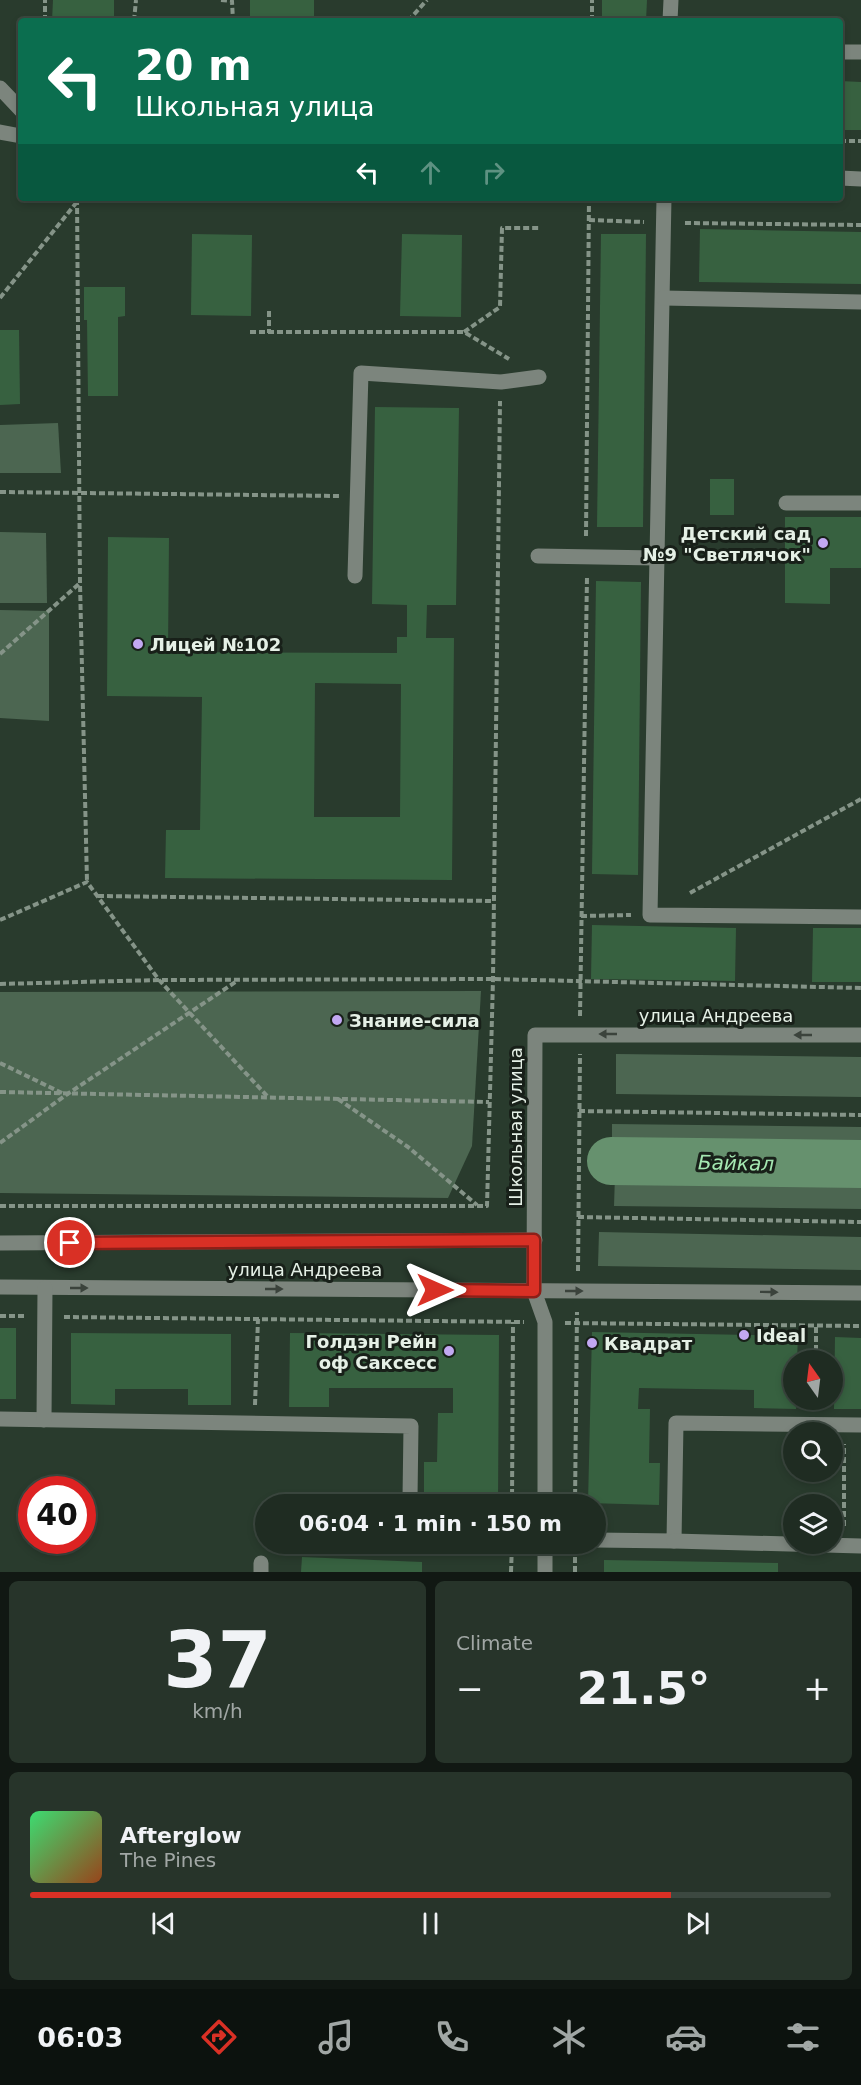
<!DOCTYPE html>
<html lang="en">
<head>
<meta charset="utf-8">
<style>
  :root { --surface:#1f2c22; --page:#27342a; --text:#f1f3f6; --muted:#a1a7a5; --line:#3c4840; --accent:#d93025 }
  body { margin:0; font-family:"DejaVu Sans",sans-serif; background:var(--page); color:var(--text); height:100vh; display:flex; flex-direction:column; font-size:22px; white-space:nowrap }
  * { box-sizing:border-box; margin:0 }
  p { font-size:20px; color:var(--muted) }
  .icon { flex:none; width:33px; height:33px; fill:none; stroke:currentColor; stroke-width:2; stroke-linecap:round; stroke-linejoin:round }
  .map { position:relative; height:1572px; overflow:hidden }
  .details { display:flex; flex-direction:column; gap:9px; padding:9px; background:#111813; flex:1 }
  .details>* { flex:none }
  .banner { position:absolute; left:18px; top:18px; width:825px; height:183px; border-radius:6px; box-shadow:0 3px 9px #0003,0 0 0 2px var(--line); background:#0b6e4f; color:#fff; overflow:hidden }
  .needle { width:39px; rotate:346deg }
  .buttons { position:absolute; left:783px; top:1350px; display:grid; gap:12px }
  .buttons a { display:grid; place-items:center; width:60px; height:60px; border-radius:50%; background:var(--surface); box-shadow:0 3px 9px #0003,0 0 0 2px var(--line); font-size:30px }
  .speed { position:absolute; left:18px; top:1476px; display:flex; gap:12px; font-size:30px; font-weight:700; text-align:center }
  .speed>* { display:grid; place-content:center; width:78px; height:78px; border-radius:50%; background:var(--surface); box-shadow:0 3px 9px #0003,0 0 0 2px var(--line); line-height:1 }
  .speed .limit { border:9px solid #d22; background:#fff; color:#111 }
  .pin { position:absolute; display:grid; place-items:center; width:51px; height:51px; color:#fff; margin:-26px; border:3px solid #fff; border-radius:50%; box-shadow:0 2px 6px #0007 }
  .me { position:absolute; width:66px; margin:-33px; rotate:90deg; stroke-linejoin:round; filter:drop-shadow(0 0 4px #0008) }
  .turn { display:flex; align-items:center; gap:21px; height:126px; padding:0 18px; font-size:27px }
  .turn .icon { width:78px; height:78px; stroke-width:2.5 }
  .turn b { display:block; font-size:42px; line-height:51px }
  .lanes { display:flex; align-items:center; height:57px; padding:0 18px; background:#0003; justify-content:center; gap:30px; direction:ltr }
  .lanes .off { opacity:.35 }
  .big { font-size:45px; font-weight:700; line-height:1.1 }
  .details .card { flex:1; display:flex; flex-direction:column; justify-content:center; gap:9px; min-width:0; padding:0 21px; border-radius:9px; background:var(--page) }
  .details .dial { align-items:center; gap:0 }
  .dial b { font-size:78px; line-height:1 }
  .song { display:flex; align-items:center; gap:18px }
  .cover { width:72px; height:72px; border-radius:9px; background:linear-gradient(135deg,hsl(140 70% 55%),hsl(20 70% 35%)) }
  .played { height:6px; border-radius:3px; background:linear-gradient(90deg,var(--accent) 80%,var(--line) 80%) }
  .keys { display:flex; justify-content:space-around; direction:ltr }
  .heat { display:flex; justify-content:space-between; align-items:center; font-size:33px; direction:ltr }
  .details .tiles { flex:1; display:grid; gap:9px; grid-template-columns:1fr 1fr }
  .card:last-child { grid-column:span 2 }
  .trip { position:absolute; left:255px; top:1494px; width:351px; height:60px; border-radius:30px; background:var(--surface); box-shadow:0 3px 9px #0003,0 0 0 2px var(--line); font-weight:700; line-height:60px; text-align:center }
  .tabs { display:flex; height:96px; justify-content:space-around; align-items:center; background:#0c120e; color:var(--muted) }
  .tabs .icon { width:42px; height:42px }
  .tabs .on { color:var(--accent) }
  .tabs b { font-size:27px; color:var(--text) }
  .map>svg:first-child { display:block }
  .green { fill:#4c6651 }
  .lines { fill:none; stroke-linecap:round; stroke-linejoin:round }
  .river { stroke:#66916e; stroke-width:48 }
  .building { fill:#376140; fill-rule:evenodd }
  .path { stroke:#859488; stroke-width:4; stroke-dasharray:6 3; stroke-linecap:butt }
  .minor { stroke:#7c857d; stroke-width:15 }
  .oneway { fill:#3b433c }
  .route-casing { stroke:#8d1f18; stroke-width:15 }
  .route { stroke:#d93025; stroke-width:10 }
  .poi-dot { fill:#c2a8f2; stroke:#182019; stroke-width:2 }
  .labels { text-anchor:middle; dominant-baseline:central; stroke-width:6; stroke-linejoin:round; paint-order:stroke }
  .poi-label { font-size:18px; font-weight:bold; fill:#e5f0e6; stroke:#182019; text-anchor:start }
  .street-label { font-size:18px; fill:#e5f0e6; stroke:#182019 }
  .water-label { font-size:20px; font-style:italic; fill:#a4e7b1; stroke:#182019 }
</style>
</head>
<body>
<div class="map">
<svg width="861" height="1572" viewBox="0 0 861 1572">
  <rect width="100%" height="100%" fill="#293b2d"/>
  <g class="green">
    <polygon points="58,423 61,473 0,473 0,425"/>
    <polygon points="0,532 46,533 47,603 0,603"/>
    <polygon points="0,610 49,611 49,721 0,718"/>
    <polygon points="481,991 472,1146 448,1198 0,1193 0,992"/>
    <polygon points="616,1054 861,1057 861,1097 616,1094"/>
    <polygon points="612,1124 861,1127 861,1156 612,1149"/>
    <polygon points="615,1174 861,1178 861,1209 614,1206"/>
    <polygon points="599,1232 861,1237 861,1270 598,1266"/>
  </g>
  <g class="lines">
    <polyline class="river" points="611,1161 861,1164"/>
  </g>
  <g class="building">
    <polygon points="53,0 114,0 114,21 52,21"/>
    <rect x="250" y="0" width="64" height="21"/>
    <polygon points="602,0 647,0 646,21 602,21"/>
    <polygon points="840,81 861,82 861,130 840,130"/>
    <polygon points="700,229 861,232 861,284 699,282"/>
    <polygon points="192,234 252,235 251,316 191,315"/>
    <polygon points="402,234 462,235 461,317 400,316"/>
    <polygon points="601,234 646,234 643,527 597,527"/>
    <polygon points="84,287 125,287 125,316 118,317 118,396 88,396 87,320 84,320"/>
    <polygon points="0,330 19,330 20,404 0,405"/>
    <path d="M375,407L459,408L456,605H427L426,638H454L452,880L165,878L166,830H200L202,697L107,696L108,537L169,538L168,652L397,653V637H407V605L372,604ZM315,683L401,684L400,817H314Z"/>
    <rect x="710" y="479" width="24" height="36"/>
    <polygon points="785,517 861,517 861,568 830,568 830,604 785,603"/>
    <polygon points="596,581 641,582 638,875 592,874"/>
    <polygon points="592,925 736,928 735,981 591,979"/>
    <polygon points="813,928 861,928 861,982 812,982"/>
    <rect x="0" y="1328" width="16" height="71"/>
    <polygon points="592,1332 798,1336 797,1360 794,1360 794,1400 797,1400 796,1409 754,1408 754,1390 639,1388 638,1409 650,1409 649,1463 660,1463 659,1505 588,1503"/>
    <polygon points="71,1333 231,1334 231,1405 188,1405 188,1389 115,1389 115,1405 71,1404"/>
    <polygon points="290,1333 499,1335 498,1504 424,1502 424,1462 437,1462 438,1413 453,1413 453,1388 329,1388 329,1407 289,1407"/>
    <polygon points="835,1337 861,1338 861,1409 834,1409"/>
    <polygon points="302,1557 422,1562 422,1572 301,1572"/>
    <polygon points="604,1560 778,1563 778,1572 604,1572"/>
  </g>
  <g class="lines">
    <g class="path">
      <polyline points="221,0 232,1 233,21"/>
      <polyline points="45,21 45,0"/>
      <polyline points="134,21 136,0"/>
      <polyline points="408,21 427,0"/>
      <polyline points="592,21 592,0"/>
      <polyline points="840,141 861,141"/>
      <polyline points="77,199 80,583 87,882"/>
      <polyline points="589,220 644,222"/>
      <polyline points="685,223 861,225"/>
      <polyline points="0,298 80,198"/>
      <polyline points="269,311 269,333"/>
      <polyline points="250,332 464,332 509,359"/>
      <polyline points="464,332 500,307 502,228 539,228"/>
      <polyline points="0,492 339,496"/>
      <polyline points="586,536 589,198"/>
      <polyline points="0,654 80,583"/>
      <polyline points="690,893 861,799"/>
      <polyline points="98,896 494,901"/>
      <polyline points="581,916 631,915"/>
      <polyline points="0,920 87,882 159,980 268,1097"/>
      <polyline points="0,984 159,980 493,979 861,988"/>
      <polyline points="580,1016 587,577"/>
      <polyline points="0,1063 62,1093"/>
      <polyline points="0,1092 489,1102"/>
      <polyline points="338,1099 408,1147 477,1205"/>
      <polyline points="579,1111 861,1115"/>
      <polyline points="0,1143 66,1095 237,981"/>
      <polyline points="0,1206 487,1206 493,979 500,401"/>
      <polyline points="578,1217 861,1222"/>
      <polyline points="578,1271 580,1054"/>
      <polyline points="0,1316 26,1316"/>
      <polyline points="64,1317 524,1322"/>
      <polyline points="565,1323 861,1326"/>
      <polyline points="816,1360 816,1326"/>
      <polyline points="255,1405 258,1319"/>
      <polyline points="512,1504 513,1322"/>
      <polyline points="575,1504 577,1312"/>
      <polyline points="844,1526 844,1444"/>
      <polyline points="511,1572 512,1544"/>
      <polyline points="575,1572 575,1547"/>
    </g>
    <g class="minor">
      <polyline points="670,21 671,0"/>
      <polyline points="840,52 861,52"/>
      <polyline points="0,88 21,110"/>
      <polyline points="0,132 21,136"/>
      <polyline points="840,178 861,179"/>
      <polyline points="664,198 650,915 861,917"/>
      <polyline points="663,298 861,302"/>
      <polyline points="786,503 861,503"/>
      <polyline points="538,556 657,558"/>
      <polyline points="355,576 361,373 501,382 539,377"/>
      <polyline points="0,1243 535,1240"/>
      <polyline points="0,1287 861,1293"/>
      <polyline points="0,1419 411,1426 410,1498"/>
      <polyline points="44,1420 45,1288"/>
      <polyline points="545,1504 545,1322 534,1291 535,1035 861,1035"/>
      <polyline points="596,1540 674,1541 676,1423 861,1425"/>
      <polyline points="674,1541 861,1546"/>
      <polyline points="545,1544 545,1572"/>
      <polyline points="261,1572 261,1563"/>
    </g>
  </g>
  <defs><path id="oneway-solid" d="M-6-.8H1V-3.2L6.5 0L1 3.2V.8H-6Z" transform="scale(1.5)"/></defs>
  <g class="oneway">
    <use href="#oneway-solid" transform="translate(608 1034) rotate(-180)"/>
    <use href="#oneway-solid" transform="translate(803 1035) rotate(-180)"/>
    <use href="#oneway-solid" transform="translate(79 1288)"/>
    <use href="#oneway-solid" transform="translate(274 1289)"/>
    <use href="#oneway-solid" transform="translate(574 1291)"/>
    <use href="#oneway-solid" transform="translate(769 1292) rotate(1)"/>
  </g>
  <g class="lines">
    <defs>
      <polyline id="route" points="70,1243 534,1240 534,1291 435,1290"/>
    </defs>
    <use href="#route" class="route-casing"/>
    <use href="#route" class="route"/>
  </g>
  <g class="poi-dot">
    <circle cx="823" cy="543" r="6"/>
    <circle cx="138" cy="644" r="6"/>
    <circle cx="337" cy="1020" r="6"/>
    <circle cx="744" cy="1335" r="6"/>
    <circle cx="592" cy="1343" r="6"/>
    <circle cx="449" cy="1351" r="6"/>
  </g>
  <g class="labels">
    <g class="poi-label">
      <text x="811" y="533" text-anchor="end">Детский сад<tspan x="811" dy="21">№9 "Светлячок"</tspan></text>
      <text x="150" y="644">Лицей №102</text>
      <text x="349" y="1020">Знание-сила</text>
      <text x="756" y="1335">Ideal</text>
      <text x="437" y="1341" text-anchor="end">Голдэн Рейн<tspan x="437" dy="21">оф Саксесс</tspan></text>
      <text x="604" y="1343">Квадрат</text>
    </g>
    <g class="street-label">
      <text x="716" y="1015">улица Андреева</text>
      <text transform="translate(515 1127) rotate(-90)">Школьная улица</text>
      <text x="305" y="1269">улица Андреева</text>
    </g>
    <g class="water-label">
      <text transform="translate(736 1163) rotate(1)">Байкал</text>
    </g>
  </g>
</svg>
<div class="buttons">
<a><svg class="needle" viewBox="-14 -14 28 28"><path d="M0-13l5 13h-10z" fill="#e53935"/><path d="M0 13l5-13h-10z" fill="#a1a7a5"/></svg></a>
<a><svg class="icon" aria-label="search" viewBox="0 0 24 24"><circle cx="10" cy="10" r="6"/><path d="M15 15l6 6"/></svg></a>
<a><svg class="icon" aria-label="layers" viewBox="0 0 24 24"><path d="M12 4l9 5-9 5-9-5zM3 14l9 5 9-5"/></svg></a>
</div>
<div class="speed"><div class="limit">40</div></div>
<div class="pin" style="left:70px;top:1243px;background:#d93025"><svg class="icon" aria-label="arrive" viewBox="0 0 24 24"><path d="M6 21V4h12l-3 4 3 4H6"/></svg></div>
<svg class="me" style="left:435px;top:1290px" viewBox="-20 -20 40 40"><path d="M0-17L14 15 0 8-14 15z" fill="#d93025" stroke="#fff" stroke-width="4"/></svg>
<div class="trip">06:04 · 1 min · 150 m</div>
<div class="banner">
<div class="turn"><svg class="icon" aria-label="left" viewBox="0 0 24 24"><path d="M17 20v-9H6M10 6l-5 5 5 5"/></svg><div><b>20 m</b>Школьная улица</div></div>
<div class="lanes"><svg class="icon" aria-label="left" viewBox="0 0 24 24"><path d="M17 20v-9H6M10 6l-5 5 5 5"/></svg><svg class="icon off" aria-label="ahead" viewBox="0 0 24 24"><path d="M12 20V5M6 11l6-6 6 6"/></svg><svg class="icon off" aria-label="right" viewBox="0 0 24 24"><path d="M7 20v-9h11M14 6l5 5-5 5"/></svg></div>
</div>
</div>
<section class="details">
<div class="tiles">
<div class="card dial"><b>37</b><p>km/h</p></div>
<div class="card"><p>Climate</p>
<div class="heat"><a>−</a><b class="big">21.5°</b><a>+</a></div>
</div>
<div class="card">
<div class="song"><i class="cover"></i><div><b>Afterglow</b><p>The Pines</p></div></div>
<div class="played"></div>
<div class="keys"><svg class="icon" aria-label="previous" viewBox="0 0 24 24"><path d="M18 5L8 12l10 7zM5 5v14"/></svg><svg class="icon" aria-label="pause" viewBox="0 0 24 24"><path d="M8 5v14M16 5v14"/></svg><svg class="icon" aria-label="next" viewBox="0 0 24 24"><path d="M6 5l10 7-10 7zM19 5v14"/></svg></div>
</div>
</div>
</section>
<nav class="tabs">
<b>06:03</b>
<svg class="icon on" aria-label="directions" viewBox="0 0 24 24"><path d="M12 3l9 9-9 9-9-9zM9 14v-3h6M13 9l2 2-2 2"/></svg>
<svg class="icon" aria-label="music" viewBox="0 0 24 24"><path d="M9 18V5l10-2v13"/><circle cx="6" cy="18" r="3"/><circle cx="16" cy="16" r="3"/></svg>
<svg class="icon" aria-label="phone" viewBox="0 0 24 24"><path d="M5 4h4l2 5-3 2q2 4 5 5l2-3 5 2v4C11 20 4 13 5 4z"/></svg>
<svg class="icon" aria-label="climate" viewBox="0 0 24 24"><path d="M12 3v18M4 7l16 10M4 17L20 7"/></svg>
<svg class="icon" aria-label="car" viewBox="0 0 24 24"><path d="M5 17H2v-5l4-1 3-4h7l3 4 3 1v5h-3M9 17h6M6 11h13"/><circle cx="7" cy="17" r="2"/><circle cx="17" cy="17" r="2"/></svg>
<svg class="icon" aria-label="filters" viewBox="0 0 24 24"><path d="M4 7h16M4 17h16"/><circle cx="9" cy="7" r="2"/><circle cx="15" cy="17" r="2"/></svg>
</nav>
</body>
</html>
